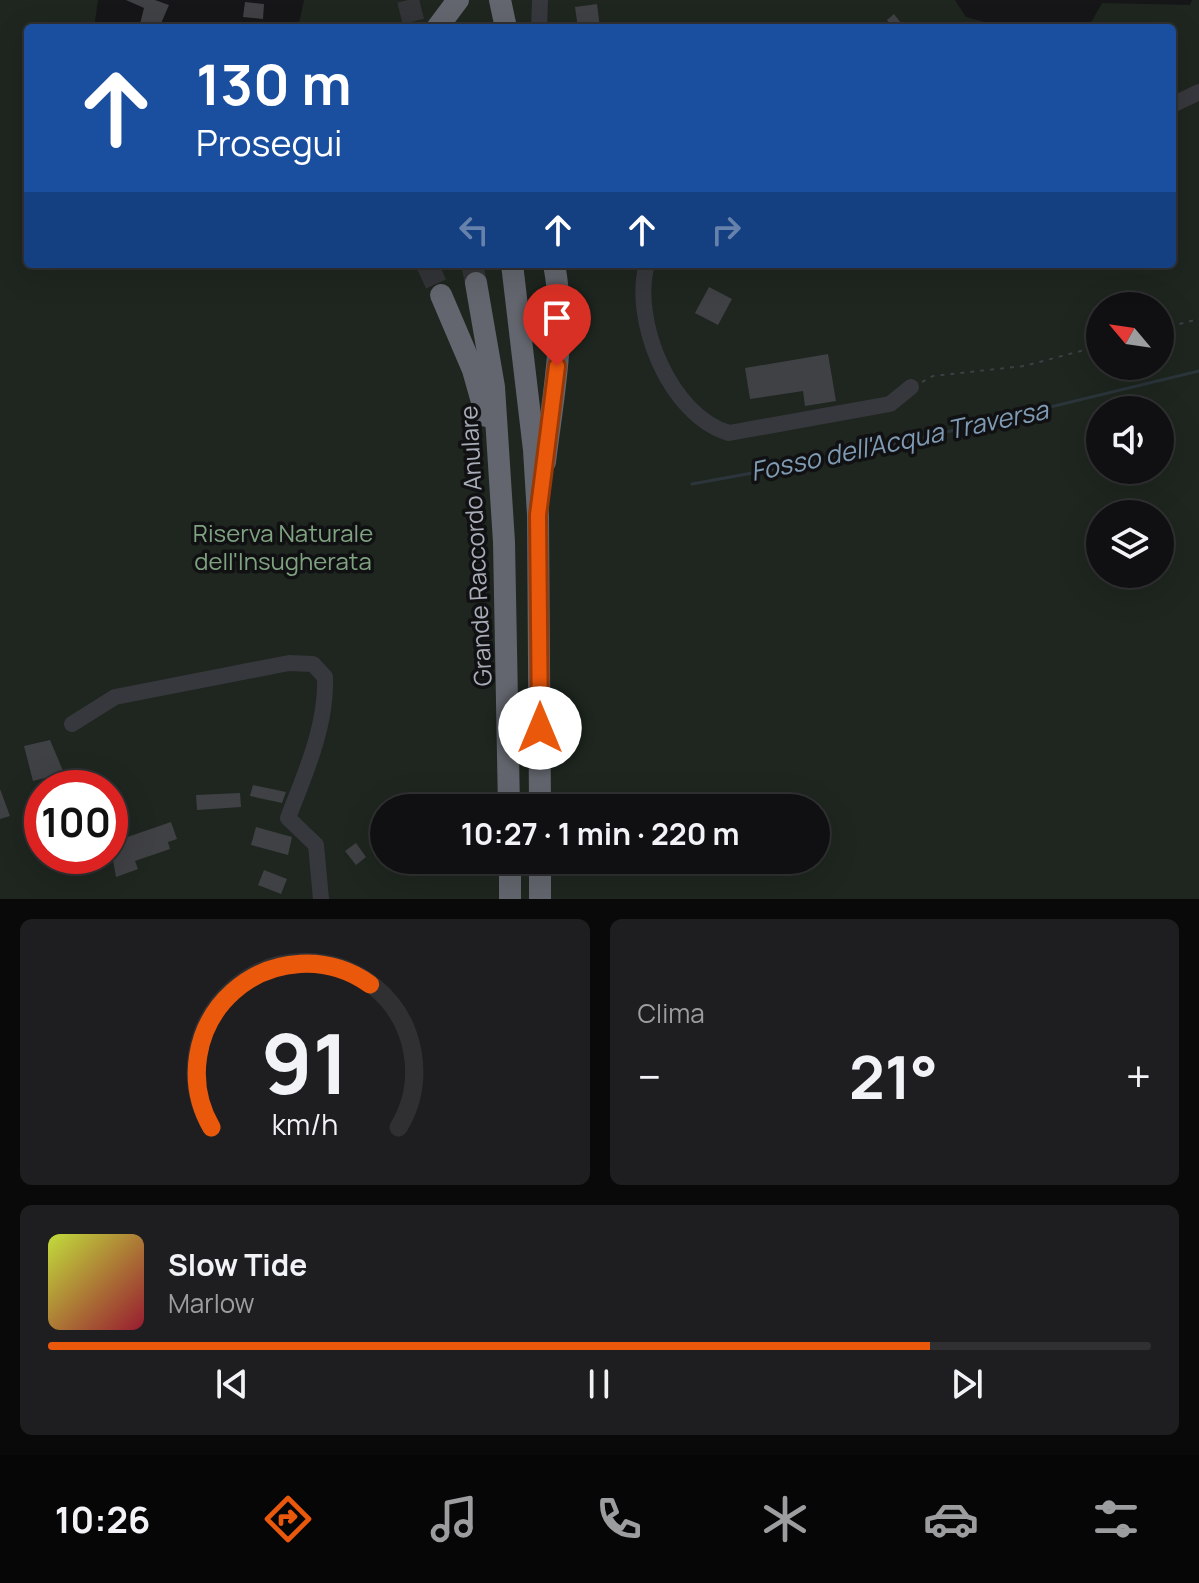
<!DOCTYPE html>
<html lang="it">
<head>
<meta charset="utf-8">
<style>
  :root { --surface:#101012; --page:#1e1e20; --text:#f1f3f6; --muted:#9c9d9f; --line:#303032; --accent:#ea580c }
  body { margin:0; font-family:Manrope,sans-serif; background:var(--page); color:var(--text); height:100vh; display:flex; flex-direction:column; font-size:30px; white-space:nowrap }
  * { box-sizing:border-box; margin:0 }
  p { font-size:26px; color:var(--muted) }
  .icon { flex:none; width:44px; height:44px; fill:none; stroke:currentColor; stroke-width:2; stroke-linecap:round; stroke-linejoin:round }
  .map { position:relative; height:899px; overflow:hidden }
  .side { display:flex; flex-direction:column; gap:20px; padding:20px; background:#09090a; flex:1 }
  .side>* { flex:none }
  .top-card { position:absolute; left:24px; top:24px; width:1152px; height:244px; border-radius:8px; box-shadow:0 8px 32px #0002,0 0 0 2px var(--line); background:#1a4fa0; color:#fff; overflow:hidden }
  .needle { width:52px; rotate:299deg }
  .tools { position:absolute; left:1086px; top:292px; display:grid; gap:16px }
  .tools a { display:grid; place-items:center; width:88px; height:88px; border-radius:50%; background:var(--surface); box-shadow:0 8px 32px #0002,0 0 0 2px var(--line); font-size:40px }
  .speed { position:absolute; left:24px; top:770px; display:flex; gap:16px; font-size:40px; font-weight:700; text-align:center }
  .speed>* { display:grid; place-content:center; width:104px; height:104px; border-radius:50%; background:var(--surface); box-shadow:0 8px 32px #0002,0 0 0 2px var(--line); line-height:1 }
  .speed .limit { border:12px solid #d22; background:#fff; color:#111 }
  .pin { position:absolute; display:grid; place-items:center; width:68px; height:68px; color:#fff; margin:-82px -34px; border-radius:50% 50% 50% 0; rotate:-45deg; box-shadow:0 0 8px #0007 }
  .pin .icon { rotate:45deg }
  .me { position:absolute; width:88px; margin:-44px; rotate:0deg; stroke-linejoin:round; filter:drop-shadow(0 0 6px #0008) }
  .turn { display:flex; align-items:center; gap:28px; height:168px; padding:0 40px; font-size:36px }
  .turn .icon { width:104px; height:104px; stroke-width:2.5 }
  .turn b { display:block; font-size:56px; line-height:68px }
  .lanes { display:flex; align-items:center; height:76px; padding:0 40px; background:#0003; justify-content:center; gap:40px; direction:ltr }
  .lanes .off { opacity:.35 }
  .big { font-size:60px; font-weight:700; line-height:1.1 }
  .side .widget { flex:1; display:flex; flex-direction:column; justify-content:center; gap:12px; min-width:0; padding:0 28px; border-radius:12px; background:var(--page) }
  .side .dial { align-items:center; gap:0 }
  .dial svg { height:208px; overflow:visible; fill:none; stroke:var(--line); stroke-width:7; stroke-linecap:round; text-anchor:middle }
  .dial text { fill:var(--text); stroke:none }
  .song { display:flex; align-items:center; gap:24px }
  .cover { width:96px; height:96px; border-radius:12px; background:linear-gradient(135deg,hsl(70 70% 55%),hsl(350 70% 35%)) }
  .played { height:8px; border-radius:4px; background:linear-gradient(90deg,var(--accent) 80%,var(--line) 80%) }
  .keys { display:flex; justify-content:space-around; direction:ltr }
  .heat { display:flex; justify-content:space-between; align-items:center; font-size:44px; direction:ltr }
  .side .tiles { flex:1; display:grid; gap:20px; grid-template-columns:1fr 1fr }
  .widget:last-child { grid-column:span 2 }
  .trip { position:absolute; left:370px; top:794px; width:460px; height:80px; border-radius:40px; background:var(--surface); box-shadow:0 8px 32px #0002,0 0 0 2px var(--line); font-weight:700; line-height:80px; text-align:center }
  .menu { display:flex; height:128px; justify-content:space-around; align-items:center; background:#060607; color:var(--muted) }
  .menu .icon { width:56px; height:56px }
  .menu .selected { color:var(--accent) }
  .menu b { font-size:36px; color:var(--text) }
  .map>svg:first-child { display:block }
  .green { fill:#1e261f; fill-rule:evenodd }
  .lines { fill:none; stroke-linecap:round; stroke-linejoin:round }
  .stream { stroke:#2c353c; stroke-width:3 }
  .building { fill:#404145 }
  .highway-tunnel { stroke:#333438; stroke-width:22; stroke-dasharray:22 11; stroke-linecap:butt }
  .path { stroke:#3d3f44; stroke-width:2; stroke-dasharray:4 6; stroke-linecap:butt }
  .minor { stroke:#37383d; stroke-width:16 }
  .highway { stroke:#63666e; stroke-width:22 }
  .route-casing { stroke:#983908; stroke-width:20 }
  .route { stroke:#ea580c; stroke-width:14 }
  .labels { text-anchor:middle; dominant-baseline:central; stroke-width:7; stroke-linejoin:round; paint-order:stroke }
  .park-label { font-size:24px; fill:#7fa381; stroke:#111113 }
  .street-label { font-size:24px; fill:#a8adb8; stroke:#111113 }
  .water-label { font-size:26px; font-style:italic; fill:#7f9bb3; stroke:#111113 }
</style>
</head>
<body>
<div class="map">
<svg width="1199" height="899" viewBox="0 0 1199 899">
  <rect width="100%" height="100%" fill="#161618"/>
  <g class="green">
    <path d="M0,0H98L94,28H28V264H1172V28H1088L1102,3L1190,5L1192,0H1199V899H0ZM1100,306H1160V366H1100ZM1100,410H1160V470H1100ZM1100,514H1160V574H1100ZM42,788H110V856H42ZM384,808H816V860H384Z"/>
    <polygon points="304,0 955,0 966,17 1006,28 298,28"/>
  </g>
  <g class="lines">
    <polyline class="stream" points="692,484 851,455 1199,371"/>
  </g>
  <g class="building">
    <polygon points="126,0 155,0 169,5 159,28 139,28 144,8"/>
    <polygon points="245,2 264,4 263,19 243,17"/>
    <polygon points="597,4 600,28 578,28 575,7"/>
    <polygon points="894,14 905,28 892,28 887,20"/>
    <polygon points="709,287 732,299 718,325 695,313"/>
    <polygon points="828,354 836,401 805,406 803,391 750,399 745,368"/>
    <polygon points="50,740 64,773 33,781 24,746"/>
    <polygon points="253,785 286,792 282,803 250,796"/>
    <polygon points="0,789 10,816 0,819"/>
    <polygon points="240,793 241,807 197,810 196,795"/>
    <polygon points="171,822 177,839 168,842 170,849 135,861 138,869 116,877 110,843"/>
    <polygon points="256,827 292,837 288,855 251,845"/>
    <polygon points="356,843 366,857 356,865 345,851"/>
    <polygon points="264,870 287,879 281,894 258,885"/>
  </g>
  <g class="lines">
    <g class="highway-tunnel">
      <polyline points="408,0 415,28"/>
      <polyline points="427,264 441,295"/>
      <polyline points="472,264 476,283"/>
    </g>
    <g class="path">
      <polyline points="1054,264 1056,272"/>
      <polyline points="1160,329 1199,319"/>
      <polyline points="922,382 933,376 1024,366 1100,346"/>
    </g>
    <g class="minor">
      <polyline points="539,28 540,0"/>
      <polyline points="1172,105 1199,92"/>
      <path d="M647,264C631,320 670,416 729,433L890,404L911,387"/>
      <path d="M72,724L115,697L289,663L313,664L325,677C327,725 305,774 288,818L316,845L321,899"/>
    </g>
    <g class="highway">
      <polyline points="500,0 506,28"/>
      <polyline points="437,28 458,0"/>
      <polyline points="512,264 534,450 538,515 540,808"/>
      <polyline points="476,283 494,387 504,542 509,808"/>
      <polyline points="441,295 473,370 486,416"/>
      <path d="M545,462C553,395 567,331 554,264"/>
      <polyline points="510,860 510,899"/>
      <polyline points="540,899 540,860"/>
    </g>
  </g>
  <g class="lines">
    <defs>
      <polyline id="route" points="540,728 538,515 557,366"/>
    </defs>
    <use href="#route" class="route-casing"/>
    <use href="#route" class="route"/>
  </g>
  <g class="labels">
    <g class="park-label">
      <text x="283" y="532">Riserva Naturale<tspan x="283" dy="28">dell'Insugherata</tspan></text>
    </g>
    <g class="street-label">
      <text transform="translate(475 546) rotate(-93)">Grande Raccordo Anulare</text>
    </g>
    <g class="water-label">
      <text transform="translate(899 440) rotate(-12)">Fosso dell'Acqua Traversa</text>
    </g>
  </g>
</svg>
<div class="tools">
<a><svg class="needle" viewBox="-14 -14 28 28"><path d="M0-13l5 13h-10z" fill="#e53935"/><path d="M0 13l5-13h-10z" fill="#9c9d9f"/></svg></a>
<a><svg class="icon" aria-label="sound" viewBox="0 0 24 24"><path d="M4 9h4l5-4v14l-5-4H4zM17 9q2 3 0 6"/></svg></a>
<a><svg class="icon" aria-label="layers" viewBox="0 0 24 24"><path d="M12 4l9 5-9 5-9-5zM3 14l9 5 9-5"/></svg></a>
</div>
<div class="speed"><div class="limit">100</div></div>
<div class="pin" style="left:557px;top:366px;background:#d93025"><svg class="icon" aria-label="arrive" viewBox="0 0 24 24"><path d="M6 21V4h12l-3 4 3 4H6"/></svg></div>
<svg class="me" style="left:540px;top:728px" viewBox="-20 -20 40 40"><circle r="19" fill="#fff"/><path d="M0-13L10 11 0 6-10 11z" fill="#ea580c"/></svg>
<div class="trip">10:27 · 1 min · 220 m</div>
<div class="top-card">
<div class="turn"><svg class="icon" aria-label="ahead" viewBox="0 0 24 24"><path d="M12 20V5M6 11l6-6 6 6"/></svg><div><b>130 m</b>Prosegui</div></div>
<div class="lanes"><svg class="icon off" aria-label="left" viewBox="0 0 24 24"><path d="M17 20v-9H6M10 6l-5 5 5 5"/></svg><svg class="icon" aria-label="ahead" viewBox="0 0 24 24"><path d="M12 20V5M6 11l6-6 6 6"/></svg><svg class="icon" aria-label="ahead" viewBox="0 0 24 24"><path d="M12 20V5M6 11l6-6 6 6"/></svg><svg class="icon off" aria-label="right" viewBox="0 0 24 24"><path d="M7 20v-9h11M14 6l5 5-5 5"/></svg></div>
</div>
</div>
<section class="side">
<div class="tiles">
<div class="widget dial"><svg viewBox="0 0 100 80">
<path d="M14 69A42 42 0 1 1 86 69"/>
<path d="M14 69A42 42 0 0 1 75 14" stroke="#ea580c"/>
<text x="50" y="56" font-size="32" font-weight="700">91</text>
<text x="50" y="72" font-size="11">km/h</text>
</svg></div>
<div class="widget"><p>Clima</p>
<div class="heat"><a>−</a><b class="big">21°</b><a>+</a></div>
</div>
<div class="widget">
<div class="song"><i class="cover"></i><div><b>Slow Tide</b><p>Marlow</p></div></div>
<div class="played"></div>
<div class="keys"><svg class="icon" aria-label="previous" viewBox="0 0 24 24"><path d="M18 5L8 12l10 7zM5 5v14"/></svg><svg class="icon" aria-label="pause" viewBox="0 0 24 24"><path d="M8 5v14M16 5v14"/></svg><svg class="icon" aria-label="next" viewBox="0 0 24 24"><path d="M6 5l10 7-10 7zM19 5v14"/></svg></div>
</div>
</div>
</section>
<nav class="menu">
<b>10:26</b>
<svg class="icon selected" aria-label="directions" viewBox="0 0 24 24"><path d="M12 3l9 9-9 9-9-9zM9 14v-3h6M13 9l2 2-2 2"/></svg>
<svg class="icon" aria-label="music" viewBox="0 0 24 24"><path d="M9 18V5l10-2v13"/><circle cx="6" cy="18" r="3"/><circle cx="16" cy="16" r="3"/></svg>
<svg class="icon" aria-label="phone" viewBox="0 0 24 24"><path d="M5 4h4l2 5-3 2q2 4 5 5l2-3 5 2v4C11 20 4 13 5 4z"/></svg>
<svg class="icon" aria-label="climate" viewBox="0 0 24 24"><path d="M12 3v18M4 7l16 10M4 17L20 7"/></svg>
<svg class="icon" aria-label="car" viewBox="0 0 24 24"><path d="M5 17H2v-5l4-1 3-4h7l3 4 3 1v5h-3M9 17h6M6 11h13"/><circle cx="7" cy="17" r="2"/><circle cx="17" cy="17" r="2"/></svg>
<svg class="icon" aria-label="filters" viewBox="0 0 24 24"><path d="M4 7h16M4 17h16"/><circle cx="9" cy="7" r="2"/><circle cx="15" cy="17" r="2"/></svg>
</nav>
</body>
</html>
